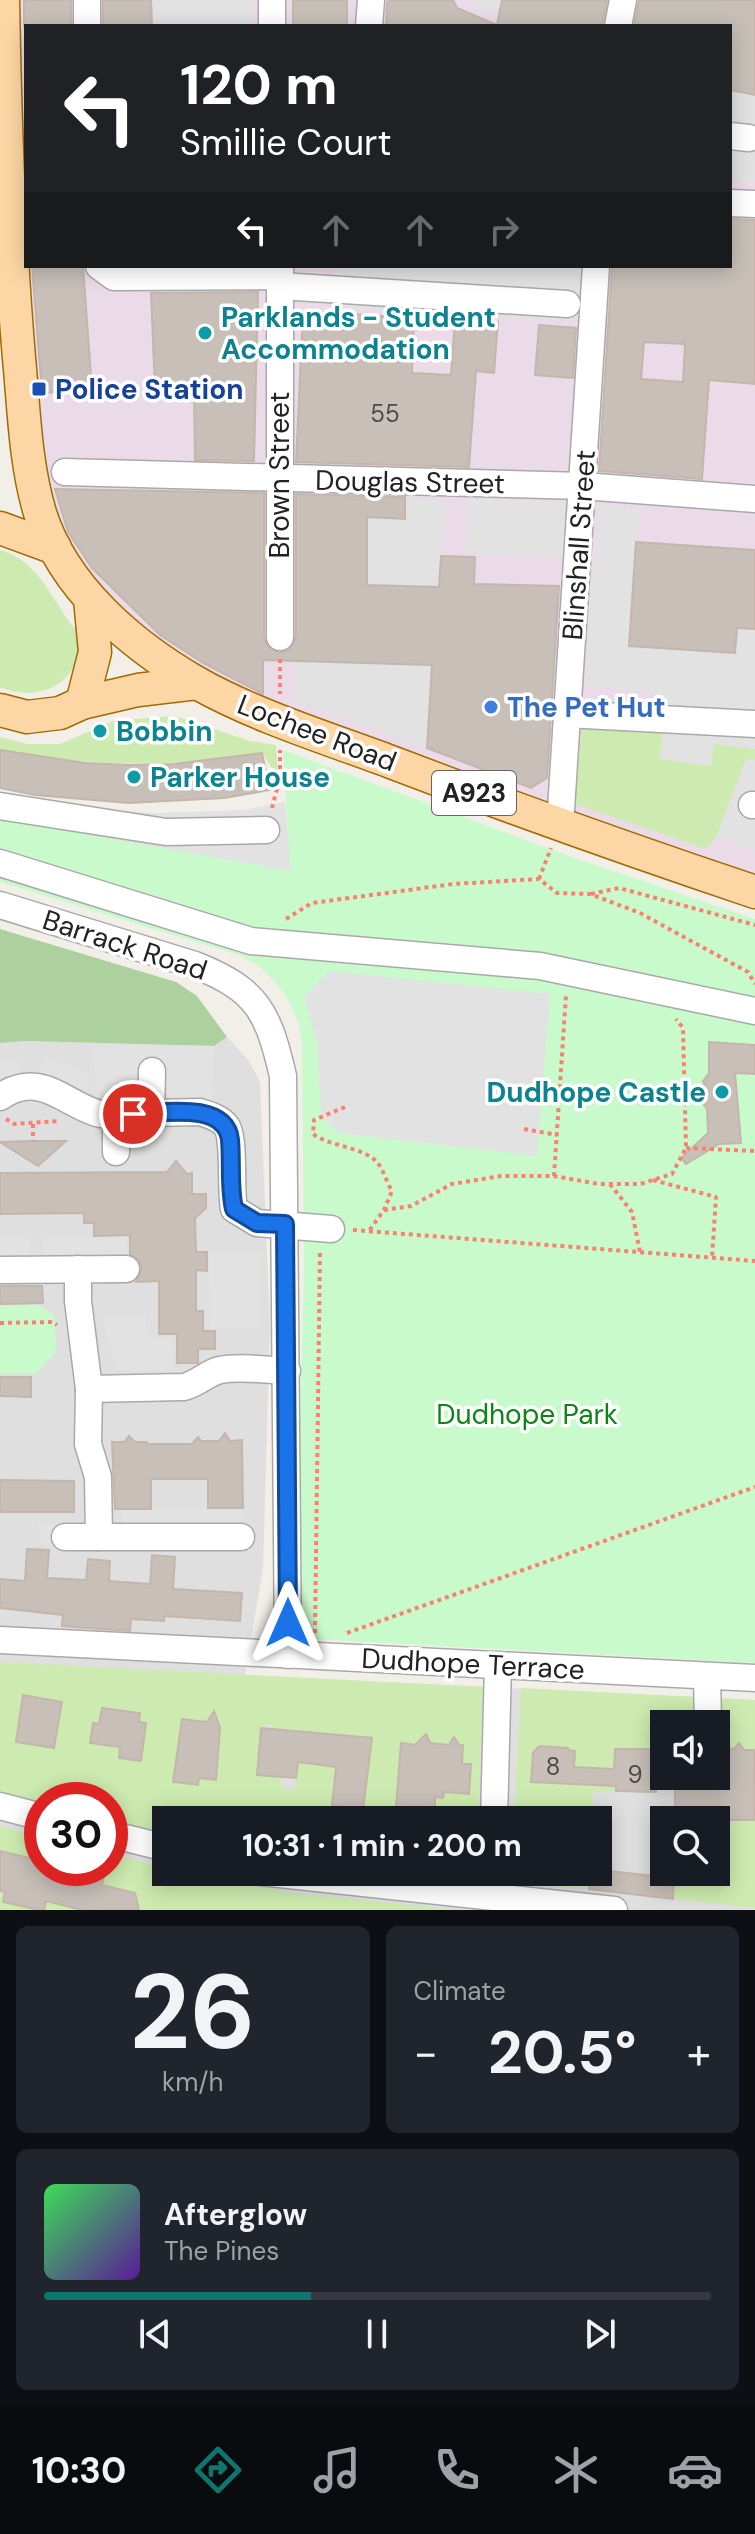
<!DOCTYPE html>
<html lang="en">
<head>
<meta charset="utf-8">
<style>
  :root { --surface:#171b24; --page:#20242c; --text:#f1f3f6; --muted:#9ea1a6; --line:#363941; --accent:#0f766e }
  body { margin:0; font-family:"DM Sans",sans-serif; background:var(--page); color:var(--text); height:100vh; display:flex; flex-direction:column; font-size:30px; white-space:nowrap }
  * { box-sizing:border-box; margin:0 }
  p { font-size:26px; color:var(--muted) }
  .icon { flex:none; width:44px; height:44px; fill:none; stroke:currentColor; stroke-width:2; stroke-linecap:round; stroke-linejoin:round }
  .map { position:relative; height:1910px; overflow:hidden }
  .panel { display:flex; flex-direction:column; gap:16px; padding:16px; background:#0d0f14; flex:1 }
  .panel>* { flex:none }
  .banner { position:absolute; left:24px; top:24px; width:708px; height:244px; border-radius:0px; box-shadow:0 4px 20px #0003; background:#202124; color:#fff; overflow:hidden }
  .controls { position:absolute; left:650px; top:1710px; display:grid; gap:16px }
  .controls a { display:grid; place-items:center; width:80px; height:80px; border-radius:0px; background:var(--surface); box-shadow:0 4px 20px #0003; font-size:40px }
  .speed { position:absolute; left:24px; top:1782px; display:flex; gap:16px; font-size:40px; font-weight:700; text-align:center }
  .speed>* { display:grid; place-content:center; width:104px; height:104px; border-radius:50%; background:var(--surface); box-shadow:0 4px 20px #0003; line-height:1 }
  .speed .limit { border:12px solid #d22; background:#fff; color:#111 }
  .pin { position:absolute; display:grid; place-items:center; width:68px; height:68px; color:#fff; margin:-34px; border:4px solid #fff; border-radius:50%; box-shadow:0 2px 8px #0007 }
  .me { position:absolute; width:88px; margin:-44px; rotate:0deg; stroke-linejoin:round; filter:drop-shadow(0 0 6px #0008) }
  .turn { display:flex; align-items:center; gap:28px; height:168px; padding:0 24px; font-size:36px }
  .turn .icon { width:104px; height:104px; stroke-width:2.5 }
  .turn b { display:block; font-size:56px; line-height:68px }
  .lanes { display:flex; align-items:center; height:76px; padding:0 24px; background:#0003; justify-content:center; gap:40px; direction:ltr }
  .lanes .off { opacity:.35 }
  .big { font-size:60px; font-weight:700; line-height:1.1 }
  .panel .tile { flex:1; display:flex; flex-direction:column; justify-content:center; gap:12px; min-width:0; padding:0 28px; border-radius:12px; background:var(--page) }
  .panel .dial { align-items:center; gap:0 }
  .dial b { font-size:104px; line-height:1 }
  .song { display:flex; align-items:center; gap:24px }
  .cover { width:96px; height:96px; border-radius:12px; background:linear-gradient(135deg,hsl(130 70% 55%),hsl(270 70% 35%)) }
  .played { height:8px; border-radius:4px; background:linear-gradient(90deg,var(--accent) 40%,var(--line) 40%) }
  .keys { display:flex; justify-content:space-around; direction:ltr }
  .heat { display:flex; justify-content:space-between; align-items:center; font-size:44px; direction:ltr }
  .panel .tiles { flex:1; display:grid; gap:16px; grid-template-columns:1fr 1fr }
  .tile:last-child { grid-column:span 2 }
  .trip { position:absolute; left:152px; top:1806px; width:460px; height:80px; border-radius:0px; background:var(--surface); box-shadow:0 4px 20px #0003; font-weight:700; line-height:80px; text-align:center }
  .tabs { display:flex; height:128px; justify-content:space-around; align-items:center; background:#090b0e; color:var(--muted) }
  .tabs .icon { width:56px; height:56px }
  .tabs .selected { color:var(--accent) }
  .tabs b { font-size:36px; color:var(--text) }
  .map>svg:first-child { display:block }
  .residential { fill:#e0dfdf; fill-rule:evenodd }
  .industrial { fill:#ebdbe8; fill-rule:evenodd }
  .grass { fill:#cdebb0; fill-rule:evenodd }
  .forest { fill:#add19e }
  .park { fill:#c8facc }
  .parking { fill:#e2e2e2 }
  .building { fill:#c7bfb8; stroke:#c4b6ab; stroke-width:2; fill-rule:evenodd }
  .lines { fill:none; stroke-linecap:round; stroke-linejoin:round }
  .minor-casing { stroke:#a9a9a9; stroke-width:29 }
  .major-casing { stroke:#a06b00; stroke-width:35 }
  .path { stroke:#fa8072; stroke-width:4; stroke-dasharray:4 4; stroke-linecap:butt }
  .minor { stroke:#fff; stroke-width:26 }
  .major { stroke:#fcd6a4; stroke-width:32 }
  .route-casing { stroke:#114b97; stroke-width:20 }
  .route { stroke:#1a73e8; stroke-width:14 }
  .culture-dot { fill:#0f9aa8; stroke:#fff; stroke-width:3 }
  .transit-dot { fill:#1a4fb4; stroke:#fff; stroke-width:3 }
  .shop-dot { fill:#3f7fe0; stroke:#fff; stroke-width:3 }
  .labels { text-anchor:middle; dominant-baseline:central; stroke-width:7; stroke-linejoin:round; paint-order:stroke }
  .number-label { font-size:24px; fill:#4b4948 }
  .shield { fill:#fff; stroke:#646464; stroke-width:2 }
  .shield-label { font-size:26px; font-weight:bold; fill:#222 }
  .culture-label { font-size:28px; font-weight:bold; fill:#0d838f; stroke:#fff; text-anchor:start }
  .transit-label { font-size:28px; font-weight:bold; fill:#164399; stroke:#fff; text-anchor:start }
  .street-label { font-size:28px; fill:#222; stroke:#fff }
  .shop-label { font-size:28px; font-weight:bold; fill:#366cbe; stroke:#fff; text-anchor:start }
  .park-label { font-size:28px; fill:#0c8416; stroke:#fff }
</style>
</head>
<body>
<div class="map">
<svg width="755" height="1910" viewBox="0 0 755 1910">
  <rect width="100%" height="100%" fill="#f2efe9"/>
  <path class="residential" d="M227,1037L249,1061L260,1082L270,1326L263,1568L245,1675L755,1700V1910H0V1043L24,1041L214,1046ZM664,1724H716V1776H664ZM42,1800H110V1868H42ZM166,1820H598V1872H166ZM664,1820H716V1872H664Z"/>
  <path class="industrial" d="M3,0H755V882L630,839L162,659L41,514ZM26,26H730V266H26Z"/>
  <g class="grass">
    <path d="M0,550C32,558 47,588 64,614C68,620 75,628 78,635C80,643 79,652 77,659C65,692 30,700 0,687Z"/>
    <path d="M175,716L250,741L276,745L278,777L262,753C173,768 89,767 0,750V737L28,744H60L113,721Z"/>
    <polygon points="582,723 663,731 660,759 710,765 713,744 755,749 755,760 746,759 716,837 706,849 575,804"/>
    <path d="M0,1662L483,1687L478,1820H413L414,1806L434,1808L435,1797L443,1798L444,1792H469L471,1765L462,1764L463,1746L451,1742L449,1745L430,1743L429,1740L416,1743L412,1785L395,1820H166V1833L110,1819V1800L42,1802L0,1791ZM23,1696L61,1702L54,1748L16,1742ZM102,1708L140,1713L139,1722L146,1724L141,1761L119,1758L120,1747L91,1743L93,1724H99ZM266,1724H271L273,1729L300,1731L295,1790L281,1788L282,1777L261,1728Z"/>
    <path d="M521,1688L755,1700V1796L737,1795L754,1788V1750H744L741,1747L734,1749H716V1724H664V1770H657V1749H615L616,1791H593L592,1820H514ZM540,1746H545L547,1749L568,1747L569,1750L575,1751L574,1767L590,1768L532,1781L533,1749Z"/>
    <polygon points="713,1795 713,1820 675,1820 675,1811 684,1811"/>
    <polygon points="716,1820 723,1820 723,1823 755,1820 755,1908 673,1899 674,1872 716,1872"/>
    <polygon points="0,1826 42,1837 42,1868 110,1868 110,1854 166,1868 166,1872 182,1872 302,1894 461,1910 0,1910 0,1891 5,1892 3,1902 21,1906 0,1851"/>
    <polygon points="512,1872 590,1872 589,1889 512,1881"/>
  </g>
  <polygon class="forest" points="0,929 176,982 197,996 227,1037 214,1046 24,1041 0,1043"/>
  <g class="park">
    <polygon points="283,750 569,856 755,919 755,1663 294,1638 304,1270 302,1044 299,1025 290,1003 277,984 258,965 242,956 0,882 0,818 290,871"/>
    <polygon points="0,1305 39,1305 54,1315 56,1352 36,1374 0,1374"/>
  </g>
  <g class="parking">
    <polygon points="151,0 253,0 253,26 152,26"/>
    <polygon points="475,0 501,0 499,13 474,6"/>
    <polygon points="730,90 755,95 755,182 730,181"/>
    <polygon points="339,266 584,266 581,321 337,308"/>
    <polygon points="405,498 446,499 439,587 367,585 367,517 404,519"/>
    <polygon points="467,498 567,503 565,558 465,553"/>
    <polygon points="598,505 641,509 636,542 629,646 734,653 737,628 755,629 755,749 714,744 711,766 659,759 663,731 656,693 585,685"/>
    <polygon points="294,661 432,665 427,748 297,701"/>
    <polygon points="746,759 755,760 755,851 716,837"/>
    <polygon points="285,802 291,871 89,835 93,809 156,813 244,810"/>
    <polygon points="329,971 550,994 537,1156 339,1133 321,1116 318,1047 304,997"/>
    <polygon points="93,1044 214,1046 212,1098 96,1098"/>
    <polygon points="44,1057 70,1066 93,1078 85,1092 63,1080 40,1073"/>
    <polygon points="17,1058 23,1074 0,1081 0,1063"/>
    <polygon points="30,1237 30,1255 0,1255 0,1238"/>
    <polygon points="126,1237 126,1254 43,1254 43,1238"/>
    <polygon points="258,1252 259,1328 210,1328 209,1253"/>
    <polygon points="103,1315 145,1316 147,1338 171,1338 174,1370 118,1370 106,1334"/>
    <polygon points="243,1507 241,1526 122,1526 122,1508"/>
    <rect x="39" y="1524" width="24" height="21"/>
  </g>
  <g class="building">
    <rect x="24" y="0" width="47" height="26"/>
    <polygon points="103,0 151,0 152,26 103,26"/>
    <rect x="293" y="0" width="54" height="26"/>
    <polygon points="392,0 453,0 457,8 497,25 502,0 607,0 602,26 386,26 387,2"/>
    <polygon points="639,0 755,0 755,95 730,90 730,26 634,26"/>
    <path d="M730,219L755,220V384L709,380L702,479L599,471L612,266H730ZM644,342L685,344L683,382L641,379Z"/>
    <polygon points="32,266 83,266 92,390 42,393"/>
    <polygon points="258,292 254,461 195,460 194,391 155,389 151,293"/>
    <polygon points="303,311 414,318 412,373 451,375 455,319 498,322 494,373 476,371 469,467 296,462"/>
    <polygon points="539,325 576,328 573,378 535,375"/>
    <polygon points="55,489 264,493 264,637 267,646 279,653 289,650 296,637 296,494 405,497 405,519 367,517 367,585 439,587 441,556 475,557 474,584 559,586 547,778 531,788 427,748 432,665 263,660 263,694 203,663 160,635 92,568 68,532"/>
    <polygon points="636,542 755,550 755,629 737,628 735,653 629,646"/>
    <polygon points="0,750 85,763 130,765 174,764 262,753 270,790 224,798 129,803 35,795 0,788"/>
    <polygon points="709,1042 755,1045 755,1074 735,1073 741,1143 719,1144 686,1164 681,1158 708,1133 707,1109 702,1102 707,1094 703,1081 709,1073"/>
    <polygon points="66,1141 38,1166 0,1142 33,1141"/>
    <polygon points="176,1161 187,1174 192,1173 192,1194 206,1194 206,1208 195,1218 196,1252 207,1252 207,1271 196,1270 196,1311 203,1311 203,1331 215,1331 215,1349 198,1349 198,1363 177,1363 177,1334 159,1334 159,1281 136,1282 142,1268 139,1260 130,1254 130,1235 94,1236 94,1223 84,1223 84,1213 0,1214 0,1173 167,1172"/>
    <polygon points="0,1286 42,1286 43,1303 0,1304"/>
    <polygon points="0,1377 31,1377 31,1397 0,1396"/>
    <polygon points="225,1433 230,1441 242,1440 243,1508 208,1508 208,1479 151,1479 151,1509 115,1509 112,1442 124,1442 129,1436 135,1442 147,1442 147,1444 192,1444 198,1437 201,1441 219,1441"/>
    <polygon points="0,1480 74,1481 74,1512 0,1512"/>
    <polygon points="27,1549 49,1550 47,1578 86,1580 88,1559 110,1561 109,1581 150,1584 152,1555 175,1557 173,1589 242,1593 240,1621 164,1616 164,1621 131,1619 130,1631 88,1628 62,1626 63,1615 0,1608 0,1579 25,1581"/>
    <polygon points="23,1695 62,1702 54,1748 16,1742"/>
    <polygon points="102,1708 140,1713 139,1722 146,1723 141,1761 119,1758 120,1747 90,1743 93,1723 99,1724"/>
    <polygon points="214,1711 220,1728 216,1780 199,1778 198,1785 173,1782 182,1719 207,1722"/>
    <polygon points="261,1728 372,1738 363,1809 332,1805 336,1767 298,1762 296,1778 257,1775"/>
    <polygon points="426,1734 430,1743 449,1745 454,1737 459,1745 463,1745 462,1764 471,1764 469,1794 444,1792 443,1798 435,1797 435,1808 414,1806 413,1820 395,1820 401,1743 415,1745"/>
    <polygon points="739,1743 744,1750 754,1750 755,1820 713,1820 713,1811 675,1811 675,1776 716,1776 716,1749 734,1749"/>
    <polygon points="539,1746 568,1748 569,1750 575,1751 574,1767 614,1769 615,1749 657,1749 656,1792 616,1791 616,1786 531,1782 533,1753"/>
    <polygon points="0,1851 42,1861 42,1868 77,1868 104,1876 102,1885 135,1893 139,1910 82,1910 46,1901 44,1910 39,1910 3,1902 5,1892 0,1891"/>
    <polygon points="598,1870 674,1878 673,1899 589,1889 590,1872"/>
  </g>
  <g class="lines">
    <defs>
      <g id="minor">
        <polyline points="87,0 87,26"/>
        <polyline points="272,0 272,26"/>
        <polyline points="369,26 371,0"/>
        <polyline points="618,26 623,0"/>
        <polyline points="730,136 749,138"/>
        <polyline points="730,203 755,204"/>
        <polyline points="99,266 114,277 280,276"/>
        <polyline points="280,266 280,637"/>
        <polyline points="280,286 567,304"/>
        <polyline points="65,472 583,486 755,499"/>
        <polyline points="566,714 755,724"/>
        <polyline points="752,805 755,805"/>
        <polyline points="0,806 166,832 266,830"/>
        <polyline points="560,825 596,266"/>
        <polyline points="0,863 251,941 540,966 755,1011"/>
        <path d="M0,905L195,965C258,990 268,1012 283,1076L288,1655"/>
        <path d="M0,1097C41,1069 65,1105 100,1114L200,1112C209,1115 221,1118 227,1127C235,1141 230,1189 234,1209L257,1223L331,1229"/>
        <polyline points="151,1113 152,1071"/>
        <polyline points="116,1114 116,1152"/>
        <polyline points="78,1269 78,1301 89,1389"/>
        <polyline points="0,1270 126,1269"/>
        <polyline points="65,1537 241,1537"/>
        <path d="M99,1537L98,1477L88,1444L89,1389L184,1387C199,1383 207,1373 220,1370C240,1366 266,1370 287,1371"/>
        <polyline points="0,1640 755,1678"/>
        <polyline points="707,1676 708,1724"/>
        <polyline points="0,1806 42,1817"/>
        <polyline points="494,1820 498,1665"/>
        <polyline points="110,1834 166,1848"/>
        <polyline points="261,1872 614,1910"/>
      </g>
      <g id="major">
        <path d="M3,0C5,120 9,239 19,358C24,410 25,463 40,513C63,587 131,645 197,683C258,717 327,738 391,762C512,808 633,851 755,892"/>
        <polyline points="0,528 55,548"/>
        <polyline points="82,703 95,652 90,599"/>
        <polyline points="0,710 27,717 60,713 82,703 138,690 197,683"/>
      </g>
    </defs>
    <use href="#minor" class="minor-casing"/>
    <use href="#major" class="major-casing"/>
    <g class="path">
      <polyline points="280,659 280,694"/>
      <polyline points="272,808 280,777 280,750"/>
      <polyline points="539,879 551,848"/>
      <polyline points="591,894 619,888 755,925"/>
      <polyline points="286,919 312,903 453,884 539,879 557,893 590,894 640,913 748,972 755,984"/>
      <path d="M345,1107L314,1120L313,1134C331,1147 361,1146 377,1162C383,1169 387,1183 392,1191L384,1210L369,1231"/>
      <polyline points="6,1119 14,1124 59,1121"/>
      <polyline points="33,1124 33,1141"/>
      <polyline points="524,1129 557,1135"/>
      <polyline points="686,1148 755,1151"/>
      <polyline points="554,1176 566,995"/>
      <polyline points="653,1180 716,1197 712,1258"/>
      <polyline points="610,1184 632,1212 640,1252"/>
      <polyline points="384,1210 411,1206 452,1184 501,1176 554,1176 599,1184 640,1184 672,1174 686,1148 683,1028 676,1019"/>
      <polyline points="353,1230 755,1261"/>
      <polyline points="0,1323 53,1322 57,1325"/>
      <polyline points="315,1633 320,1250"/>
      <polyline points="347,1633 755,1487"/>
    </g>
    <use href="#minor" class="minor"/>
    <use href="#major" class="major"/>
  </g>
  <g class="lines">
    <defs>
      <path id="route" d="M133,1114C162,1113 226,1101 230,1140C232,1163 229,1186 234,1209L257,1223L285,1224L288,1623"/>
    </defs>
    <use href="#route" class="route-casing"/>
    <use href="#route" class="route"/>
  </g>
  <g class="culture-dot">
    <circle cx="205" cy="333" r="8"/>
    <circle cx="100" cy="731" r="8"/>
    <circle cx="134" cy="777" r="8"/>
    <circle cx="722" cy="1092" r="8"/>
  </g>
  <rect class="transit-dot" x="31" y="381" width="16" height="16" rx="4"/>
  <circle class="shop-dot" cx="491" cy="707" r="8"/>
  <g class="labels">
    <g class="number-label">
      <text x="385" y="413">55</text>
      <text x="553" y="1766">8</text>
      <text x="635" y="1774">9</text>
    </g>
    <rect class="shield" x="432" y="771" width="84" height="44" rx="6"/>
    <g class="shield-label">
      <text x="474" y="793">A923</text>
    </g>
    <g class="culture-label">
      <text x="221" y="317">Parklands - Student<tspan x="221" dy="32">Accommodation</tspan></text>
      <text x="116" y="731">Bobbin</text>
      <text x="150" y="777">Parker House</text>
      <text x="706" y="1092" text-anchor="end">Dudhope Castle</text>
    </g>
    <g class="transit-label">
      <text x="55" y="389">Police Station</text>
    </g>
    <g class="street-label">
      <text transform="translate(279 475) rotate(-90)">Brown Street</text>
      <text transform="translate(410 482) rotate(1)">Douglas Street</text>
      <text transform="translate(579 545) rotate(-86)">Blinshall Street</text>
      <text transform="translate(317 733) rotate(21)">Lochee Road</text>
      <text transform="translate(125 945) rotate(18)">Barrack Road</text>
      <text transform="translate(473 1664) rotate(3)">Dudhope Terrace</text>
    </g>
    <g class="shop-label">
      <text x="507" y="707">The Pet Hut</text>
    </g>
    <g class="park-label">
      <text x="527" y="1414">Dudhope Park</text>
    </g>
  </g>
</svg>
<div class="controls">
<a><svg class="icon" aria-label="sound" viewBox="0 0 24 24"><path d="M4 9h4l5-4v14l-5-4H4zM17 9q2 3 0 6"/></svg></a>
<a><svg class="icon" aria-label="search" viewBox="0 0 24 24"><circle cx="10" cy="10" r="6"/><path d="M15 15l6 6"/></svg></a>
</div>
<div class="speed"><div class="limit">30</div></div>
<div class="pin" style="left:133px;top:1114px;background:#d93025"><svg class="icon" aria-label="arrive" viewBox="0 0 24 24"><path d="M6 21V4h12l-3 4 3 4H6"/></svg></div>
<svg class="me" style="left:288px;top:1623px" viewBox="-20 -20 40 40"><path d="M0-17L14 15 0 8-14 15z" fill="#1a73e8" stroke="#fff" stroke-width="4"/></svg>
<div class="trip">10:31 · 1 min · 200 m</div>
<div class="banner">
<div class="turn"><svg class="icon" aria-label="left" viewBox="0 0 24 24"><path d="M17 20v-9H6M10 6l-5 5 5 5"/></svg><div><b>120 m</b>Smillie Court</div></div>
<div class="lanes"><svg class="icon" aria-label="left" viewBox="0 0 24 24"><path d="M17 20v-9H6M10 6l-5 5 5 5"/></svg><svg class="icon off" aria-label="ahead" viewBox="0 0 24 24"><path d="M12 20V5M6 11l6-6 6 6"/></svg><svg class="icon off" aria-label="ahead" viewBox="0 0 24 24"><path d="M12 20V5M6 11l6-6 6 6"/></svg><svg class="icon off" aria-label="right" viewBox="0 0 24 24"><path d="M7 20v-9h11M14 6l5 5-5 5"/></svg></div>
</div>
</div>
<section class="panel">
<div class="tiles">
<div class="tile dial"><b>26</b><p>km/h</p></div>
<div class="tile"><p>Climate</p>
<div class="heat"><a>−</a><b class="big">20.5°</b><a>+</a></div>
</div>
<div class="tile">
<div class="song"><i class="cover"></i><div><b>Afterglow</b><p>The Pines</p></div></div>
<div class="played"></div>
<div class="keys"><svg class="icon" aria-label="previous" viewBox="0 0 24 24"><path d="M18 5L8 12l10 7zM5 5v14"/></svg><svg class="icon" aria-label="pause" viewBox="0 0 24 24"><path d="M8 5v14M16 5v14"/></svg><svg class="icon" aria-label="next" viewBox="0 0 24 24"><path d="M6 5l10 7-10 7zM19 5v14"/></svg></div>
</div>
</div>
</section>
<nav class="tabs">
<b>10:30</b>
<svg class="icon selected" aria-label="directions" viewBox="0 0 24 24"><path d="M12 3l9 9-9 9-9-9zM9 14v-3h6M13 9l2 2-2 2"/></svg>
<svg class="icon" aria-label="music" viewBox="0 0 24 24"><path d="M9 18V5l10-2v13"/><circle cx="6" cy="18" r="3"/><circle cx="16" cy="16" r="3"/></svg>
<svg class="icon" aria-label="phone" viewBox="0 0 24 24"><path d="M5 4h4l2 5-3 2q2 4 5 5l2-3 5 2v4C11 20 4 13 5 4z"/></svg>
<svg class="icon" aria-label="climate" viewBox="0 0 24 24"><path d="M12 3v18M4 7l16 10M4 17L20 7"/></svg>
<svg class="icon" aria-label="car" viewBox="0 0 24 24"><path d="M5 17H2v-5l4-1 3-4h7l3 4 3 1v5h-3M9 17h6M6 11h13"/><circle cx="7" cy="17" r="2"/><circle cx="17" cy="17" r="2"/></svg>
</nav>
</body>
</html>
